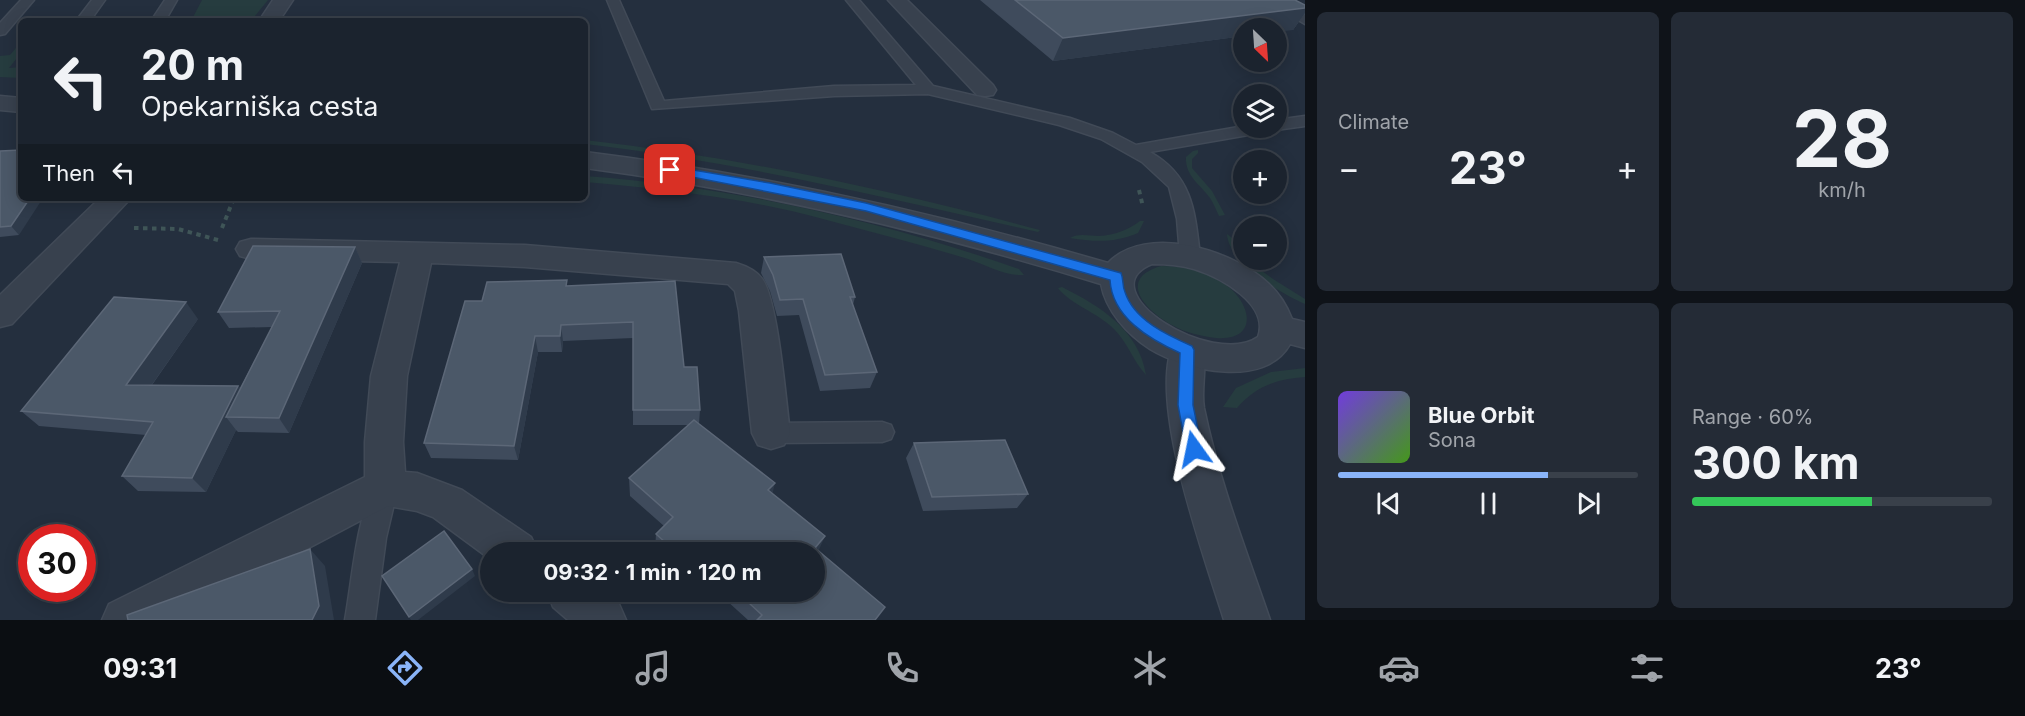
<!DOCTYPE html>
<html lang="en">
<head>
<meta charset="utf-8">
<style>
  :root { --surface:#1b232e; --page:#242b36; --text:#f1f3f6; --muted:#a0a4aa; --line:#39404a; --accent:#8ab4f8 }
  body { margin:0; font-family:Inter,sans-serif; background:var(--page); color:var(--text); height:100vh; display:flex; flex-direction:column; font-size:22px; white-space:nowrap }
  * { box-sizing:border-box; margin:0 }
  p { font-size:20px; color:var(--muted) }
  .icon { flex:none; width:33px; height:33px; fill:none; stroke:currentColor; stroke-width:2; stroke-linecap:round; stroke-linejoin:round }
  .map { position:relative; flex:1; overflow:hidden }
  .drawer { display:flex; flex-direction:column; gap:12px; padding:12px; background:#0f1319; width:720px }
  .drawer>* { flex:none }
  .top-card { position:absolute; left:18px; top:18px; width:570px; height:183px; border-radius:9px; box-shadow:0 3px 15px #0003,0 0 0 2px var(--line); background:#1b232e; color:var(--text); overflow:hidden }
  .needle { width:39px; rotate:155deg }
  .buttons { position:absolute; left:1233px; top:18px; display:grid; gap:12px }
  .buttons a { display:grid; place-items:center; width:54px; height:54px; border-radius:50%; background:var(--surface); box-shadow:0 3px 15px #0003,0 0 0 2px var(--line); font-size:30px }
  .speed { position:absolute; left:18px; top:524px; display:flex; gap:12px; font-size:30px; font-weight:700; text-align:center }
  .speed>* { display:grid; place-content:center; width:78px; height:78px; border-radius:50%; background:var(--surface); box-shadow:0 3px 15px #0003,0 0 0 2px var(--line); line-height:1 }
  .speed .limit { border:9px solid #d22; background:#fff; color:#111 }
  .pin { position:absolute; display:grid; place-items:center; width:51px; height:51px; color:#fff; margin:-26px; border-radius:12px; box-shadow:0 3px 9px #0006 }
  .me { position:absolute; width:66px; margin:-33px; rotate:348deg; stroke-linejoin:round; filter:drop-shadow(0 0 4px #0008) }
  .turn { display:flex; align-items:center; gap:21px; height:126px; padding:0 24px; font-size:27px }
  .turn .icon { width:78px; height:78px; stroke-width:2.5 }
  .turn b { display:block; font-size:42px; line-height:51px }
  .then { display:flex; align-items:center; height:57px; padding:0 24px; background:#0003; gap:12px; font-size:22px }
  .big { font-size:45px; font-weight:700; line-height:1.1 }
  .drawer .card { flex:1; display:flex; flex-direction:column; justify-content:center; gap:9px; min-width:0; padding:0 21px; border-radius:9px; background:var(--page) }
  .drawer .dial { align-items:center; gap:0 }
  .dial b { font-size:78px; line-height:1 }
  .song { display:flex; align-items:center; gap:18px }
  .cover { width:72px; height:72px; border-radius:9px; background:linear-gradient(135deg,hsl(260 70% 55%),hsl(100 70% 35%)) }
  .played { height:6px; border-radius:3px; background:linear-gradient(90deg,var(--accent) 70%,var(--line) 70%) }
  .keys { display:flex; justify-content:space-around; direction:ltr }
  .heat { display:flex; justify-content:space-between; align-items:center; font-size:33px; direction:ltr }
  .charge { height:9px; border-radius:4px; background:linear-gradient(90deg,#34c759 60%,var(--line) 0) }
  .drawer .tiles { flex:1; display:grid; gap:12px; grid-template-columns:repeat(2,1fr) }
  .trip { position:absolute; left:480px; top:542px; width:345px; height:60px; border-radius:30px; background:var(--surface); box-shadow:0 3px 15px #0003,0 0 0 2px var(--line); font-weight:700; line-height:60px; text-align:center }
  .tab-bar { display:flex; height:96px; justify-content:space-around; align-items:center; background:#0b0e12; color:var(--muted) }
  .tab-bar .icon { width:42px; height:42px }
  .tab-bar .on { color:var(--accent) }
  .tab-bar b { font-size:27px; color:var(--text) }
  main { display:flex; flex:1; min-height:0 }
  .map>svg:first-child { display:block }
  .green { fill:#263c3f }
  .lines { fill:none; stroke-linecap:round; stroke-linejoin:round }
  .service-casing { stroke:#414a57; stroke-width:3 }
  .pedestrian-casing { stroke:#414a57; stroke-width:3 }
  .minor-casing { stroke:#414a57; stroke-width:3 }
  .tertiary-casing { stroke:#414a57; stroke-width:3 }
  .path { stroke:#3f5557; stroke-width:4; stroke-dasharray:4.5 4.5; stroke-linecap:butt }
  .service { fill:#38414e; fill-rule:evenodd }
  .pedestrian { fill:#38414e; fill-rule:evenodd }
  .minor { fill:#38414e; fill-rule:evenodd }
  .tertiary { fill:#38414e; fill-rule:evenodd }
  .wall { fill:#3f4b5c }
  .shaded-wall { fill:#2f3b4b }
  .building { fill:#4b5868; stroke:#5c6777; stroke-width:1.5 }
  .route { fill:#1a73e8; stroke:#114b97; stroke-width:1.5 }
</style>
</head>
<body>
<main>
<div class="map">
<svg width="1305" height="620" viewBox="0 0 1305 620">
  <rect width="100%" height="100%" fill="#242f3e"/>
  <g class="green">
    <polygon points="202,0 268,0 251,21 191,21"/>
    <polygon points="21,42 21,53 9,68 21,67 21,78 0,77 0,56 10,55"/>
    <path d="M585,140C738,157 891,190 1040,230L1038,232C888,198 738,162 585,144Z"/>
    <path d="M1198,150V153L1192,159V168L1212,191L1225,215L1219,216C1216,210 1214,204 1210,198C1200,184 1185,176 1186,157L1193,151Z"/>
    <path d="M585,176C733,187 879,220 1019,269L1024,275C1004,276 986,265 968,259C920,244 871,232 823,219C746,198 665,189 585,182Z"/>
    <path d="M1140,221H1144L1138,233C1114,243 1095,242 1070,238C1079,233 1089,236 1099,236C1115,235 1128,230 1140,221Z"/>
    <path d="M1227,234L1242,246L1244,260H1247L1273,279L1305,299V304C1281,294 1228,262 1227,234Z"/>
    <path d="M1161,266C1184,266 1207,271 1226,285C1252,304 1259,341 1216,338C1201,336 1186,333 1172,325C1146,311 1116,279 1161,266Z"/>
    <path d="M1062,287C1100,306 1139,330 1146,375C1133,361 1128,343 1114,329C1098,313 1070,304 1058,288Z"/>
    <path d="M1305,368V377C1277,379 1256,386 1237,408L1223,407L1236,388L1271,372Z"/>
  </g>
  <g class="lines">
    <defs>
      <g id="service">
        <polygon points="21,0 34,0 5,34 0,35 0,23"/>
        <polygon points="92,0 105,0 90,21 76,21"/>
        <polygon points="165,0 177,0 165,21 151,21"/>
        <path d="M607,0H619L664,101L834,86L916,85L846,0H859L933,86L1070,118L1113,133L1136,145L1244,126L1268,128L1260,133L1150,152C1193,176 1195,213 1200,256L1197,261L1190,263L1183,261L1180,256L1177,219L1169,187L1142,162L1101,139L1059,125L928,94L834,96L652,109Z"/>
        <polygon points="1264,0 1279,0 1305,15 1305,24"/>
        <polygon points="1305,116 1305,126 1276,130 1270,128 1276,128 1276,120"/>
        <polygon points="882,422 891,425 894,432 891,439 882,442 771,443 762,440 759,433 762,426 771,423"/>
        <path d="M385,475L394,479L398,487L386,538L375,620H345C353,574 356,522 376,479Z"/>
      </g>
      <polygon id="pedestrian" points="888,0 907,0 993,85 996,90 993,95 985,96 977,95"/>
      <g id="minor">
        <polygon points="273,0 293,0 279,21 259,21"/>
        <polygon points="100,198 131,198 12,324 0,327 0,295"/>
        <path d="M251,239L525,245L736,263C746,266 757,271 763,280C778,303 786,401 790,433L784,445L771,449L758,445L752,433L739,311L735,291L728,284L525,267L431,263L407,376L403,442L405,472L417,473L462,490L531,537L538,552H490V559L433,517L417,511L388,506L172,620H102L109,604L365,477V442L371,376L400,262L251,259L240,256L236,249L240,242Z"/>
        <path d="M1187,336L1199,340C1210,361 1200,386 1204,408C1219,481 1246,550 1270,620H1224C1205,558 1145,397 1175,340Z"/>
        <polygon points="547,591 604,591 619,604 626,620 568,620 553,607"/>
      </g>
      <g id="tertiary">
        <polygon points="0,96 21,98 21,112 0,110"/>
        <path d="M585,152C763,174 936,213 1108,263C1146,223 1234,250 1269,284C1279,293 1287,306 1292,319L1305,322V348L1290,344C1265,389 1186,371 1150,349C1127,334 1106,311 1101,284C931,232 761,191 585,168ZM1152,264C1166,264 1180,265 1194,269C1220,277 1270,304 1258,337C1212,369 1087,290 1152,264Z"/>
      </g>
    </defs>
    <use href="#service" class="service-casing"/>
    <use href="#pedestrian" class="pedestrian-casing"/>
    <use href="#minor" class="minor-casing"/>
    <use href="#tertiary" class="tertiary-casing"/>
    <g class="path">
      <polyline points="1139,190 1143,207"/>
      <polyline points="134,228 178,229 218,240"/>
      <polyline points="222,228 234,198"/>
    </g>
    <use href="#service" class="service"/>
    <use href="#pedestrian" class="pedestrian"/>
    <use href="#minor" class="minor"/>
    <use href="#tertiary" class="tertiary"/>
  </g>
  <g class="wall">
    <polygon points="980,0 1295,0 1305,5 1305,13 1293,30 1244,28 1244,36 1053,61"/>
    <polygon points="0,151 19,235 0,237"/>
    <polygon points="355,247 362,263 289,433 238,432 236,430 206,492 138,491 122,476 146,435 39,426 21,411 198,319 152,385 238,386 240,388 272,327 229,328 218,312"/>
    <polygon points="764,257 855,297 853,305 877,372 870,388 820,391 799,315 777,316 770,291 761,273"/>
    <polygon points="675,281 684,367 700,410 699,424 773,494 876,620 748,620 716,591 814,591 814,552 658,552 655,550 656,534 664,526 630,496 629,478 688,425 633,425 633,338 563,341 562,352 538,352 518,460 431,458 424,443 568,286"/>
    <polygon points="914,443 1028,494 1017,508 923,511 906,458"/>
  </g>
  <g class="shaded-wall">
    <polygon points="1305,8 1305,13 1293,30 1276,32 1276,28 1244,28 1244,36 1053,61 1063,38"/>
    <polygon points="30,198 43,198 19,235 11,226"/>
    <polygon points="355,247 362,263 289,433 279,418"/>
    <polygon points="186,302 198,319 141,400 126,385"/>
    <polygon points="561,325 563,341 562,352 560,336"/>
    <polygon points="535,336 538,352 518,460 514,446"/>
    <polygon points="238,386 250,401 226,417 236,430 206,492 192,478"/>
    <polygon points="775,483 771,500 768,490"/>
    <polygon points="825,536 818,552 815,548"/>
    <polygon points="310,549 325,566 334,620 312,620"/>
    <polygon points="472,569 475,576 418,620 411,620 409,617"/>
  </g>
  <g class="building">
    <polygon points="1015,0 1295,0 1305,5 1305,8 1063,38"/>
    <polygon points="21,150 21,198 30,198 11,226 0,227 0,151"/>
    <polygon points="253,246 355,247 279,418 226,417 280,311 218,312"/>
    <polygon points="841,254 855,297 850,297 877,372 825,375 803,299 780,300 773,275 764,257"/>
    <polygon points="567,280 566,286 675,281 684,367 697,367 700,410 633,410 633,322 561,325 560,336 535,336 514,446 424,443 465,301 482,301 487,282"/>
    <polygon points="114,297 186,302 126,385 238,386 192,478 122,476 153,422 21,411"/>
    <polygon points="694,420 775,483 768,490 825,536 815,548 885,607 875,620 757,620 762,615 736,591 814,591 814,552 676,552 656,534 673,517 629,478"/>
    <polygon points="1005,440 1028,494 932,497 914,443"/>
    <polygon points="444,531 472,569 409,617 382,576"/>
    <polygon points="310,549 319,606 312,620 128,620 127,615"/>
  </g>
  <path class="route" d="M670,166L770,183L866,203L1121,273C1124,280 1122,286 1125,292C1134,320 1167,335 1192,346L1194,350L1193,405L1202,449L1200,454L1194,456L1189,454L1186,449L1178,405L1180,353C1149,339 1112,317 1110,280L866,211L666,172V167Z"/>
</svg>
<div class="buttons">
<a><svg class="needle" viewBox="-14 -14 28 28"><path d="M0-13l5 13h-10z" fill="#e53935"/><path d="M0 13l5-13h-10z" fill="#a0a4aa"/></svg></a>
<a><svg class="icon" aria-label="layers" viewBox="0 0 24 24"><path d="M12 4l9 5-9 5-9-5zM3 14l9 5 9-5"/></svg></a>
<a>+</a>
<a>−</a>
</div>
<div class="speed"><div class="limit">30</div></div>
<div class="pin" style="left:670px;top:170px;background:#d93025"><svg class="icon" aria-label="arrive" viewBox="0 0 24 24"><path d="M6 21V4h12l-3 4 3 4H6"/></svg></div>
<svg class="me" style="left:1194px;top:449px" viewBox="-20 -20 40 40"><path d="M0-17L14 15 0 8-14 15z" fill="#1a73e8" stroke="#fff" stroke-width="4"/></svg>
<div class="trip">09:32 · 1 min · 120 m</div>
<div class="top-card">
<div class="turn"><svg class="icon" aria-label="left" viewBox="0 0 24 24"><path d="M17 20v-9H6M10 6l-5 5 5 5"/></svg><div><b>20 m</b>Opekarniška cesta</div></div>
<div class="then">Then<svg class="icon" aria-label="left" viewBox="0 0 24 24"><path d="M17 20v-9H6M10 6l-5 5 5 5"/></svg></div>
</div>
</div>
<section class="drawer">
<div class="tiles">
<div class="card"><p>Climate</p>
<div class="heat"><a>−</a><b class="big">23°</b><a>+</a></div>
</div>
<div class="card dial"><b>28</b><p>km/h</p></div>
<div class="card">
<div class="song"><i class="cover"></i><div><b>Blue Orbit</b><p>Sona</p></div></div>
<div class="played"></div>
<div class="keys"><svg class="icon" aria-label="previous" viewBox="0 0 24 24"><path d="M18 5L8 12l10 7zM5 5v14"/></svg><svg class="icon" aria-label="pause" viewBox="0 0 24 24"><path d="M8 5v14M16 5v14"/></svg><svg class="icon" aria-label="next" viewBox="0 0 24 24"><path d="M6 5l10 7-10 7zM19 5v14"/></svg></div>
</div>
<div class="card"><p>Range · 60%</p><b class="big">300 km</b><div class="charge"></div></div>
</div>
</section>
</main>
<nav class="tab-bar">
<b>09:31</b>
<svg class="icon on" aria-label="directions" viewBox="0 0 24 24"><path d="M12 3l9 9-9 9-9-9zM9 14v-3h6M13 9l2 2-2 2"/></svg>
<svg class="icon" aria-label="music" viewBox="0 0 24 24"><path d="M9 18V5l10-2v13"/><circle cx="6" cy="18" r="3"/><circle cx="16" cy="16" r="3"/></svg>
<svg class="icon" aria-label="phone" viewBox="0 0 24 24"><path d="M5 4h4l2 5-3 2q2 4 5 5l2-3 5 2v4C11 20 4 13 5 4z"/></svg>
<svg class="icon" aria-label="climate" viewBox="0 0 24 24"><path d="M12 3v18M4 7l16 10M4 17L20 7"/></svg>
<svg class="icon" aria-label="car" viewBox="0 0 24 24"><path d="M5 17H2v-5l4-1 3-4h7l3 4 3 1v5h-3M9 17h6M6 11h13"/><circle cx="7" cy="17" r="2"/><circle cx="17" cy="17" r="2"/></svg>
<svg class="icon" aria-label="filters" viewBox="0 0 24 24"><path d="M4 7h16M4 17h16"/><circle cx="9" cy="7" r="2"/><circle cx="15" cy="17" r="2"/></svg>
<b>23°</b>
</nav>
</body>
</html>
